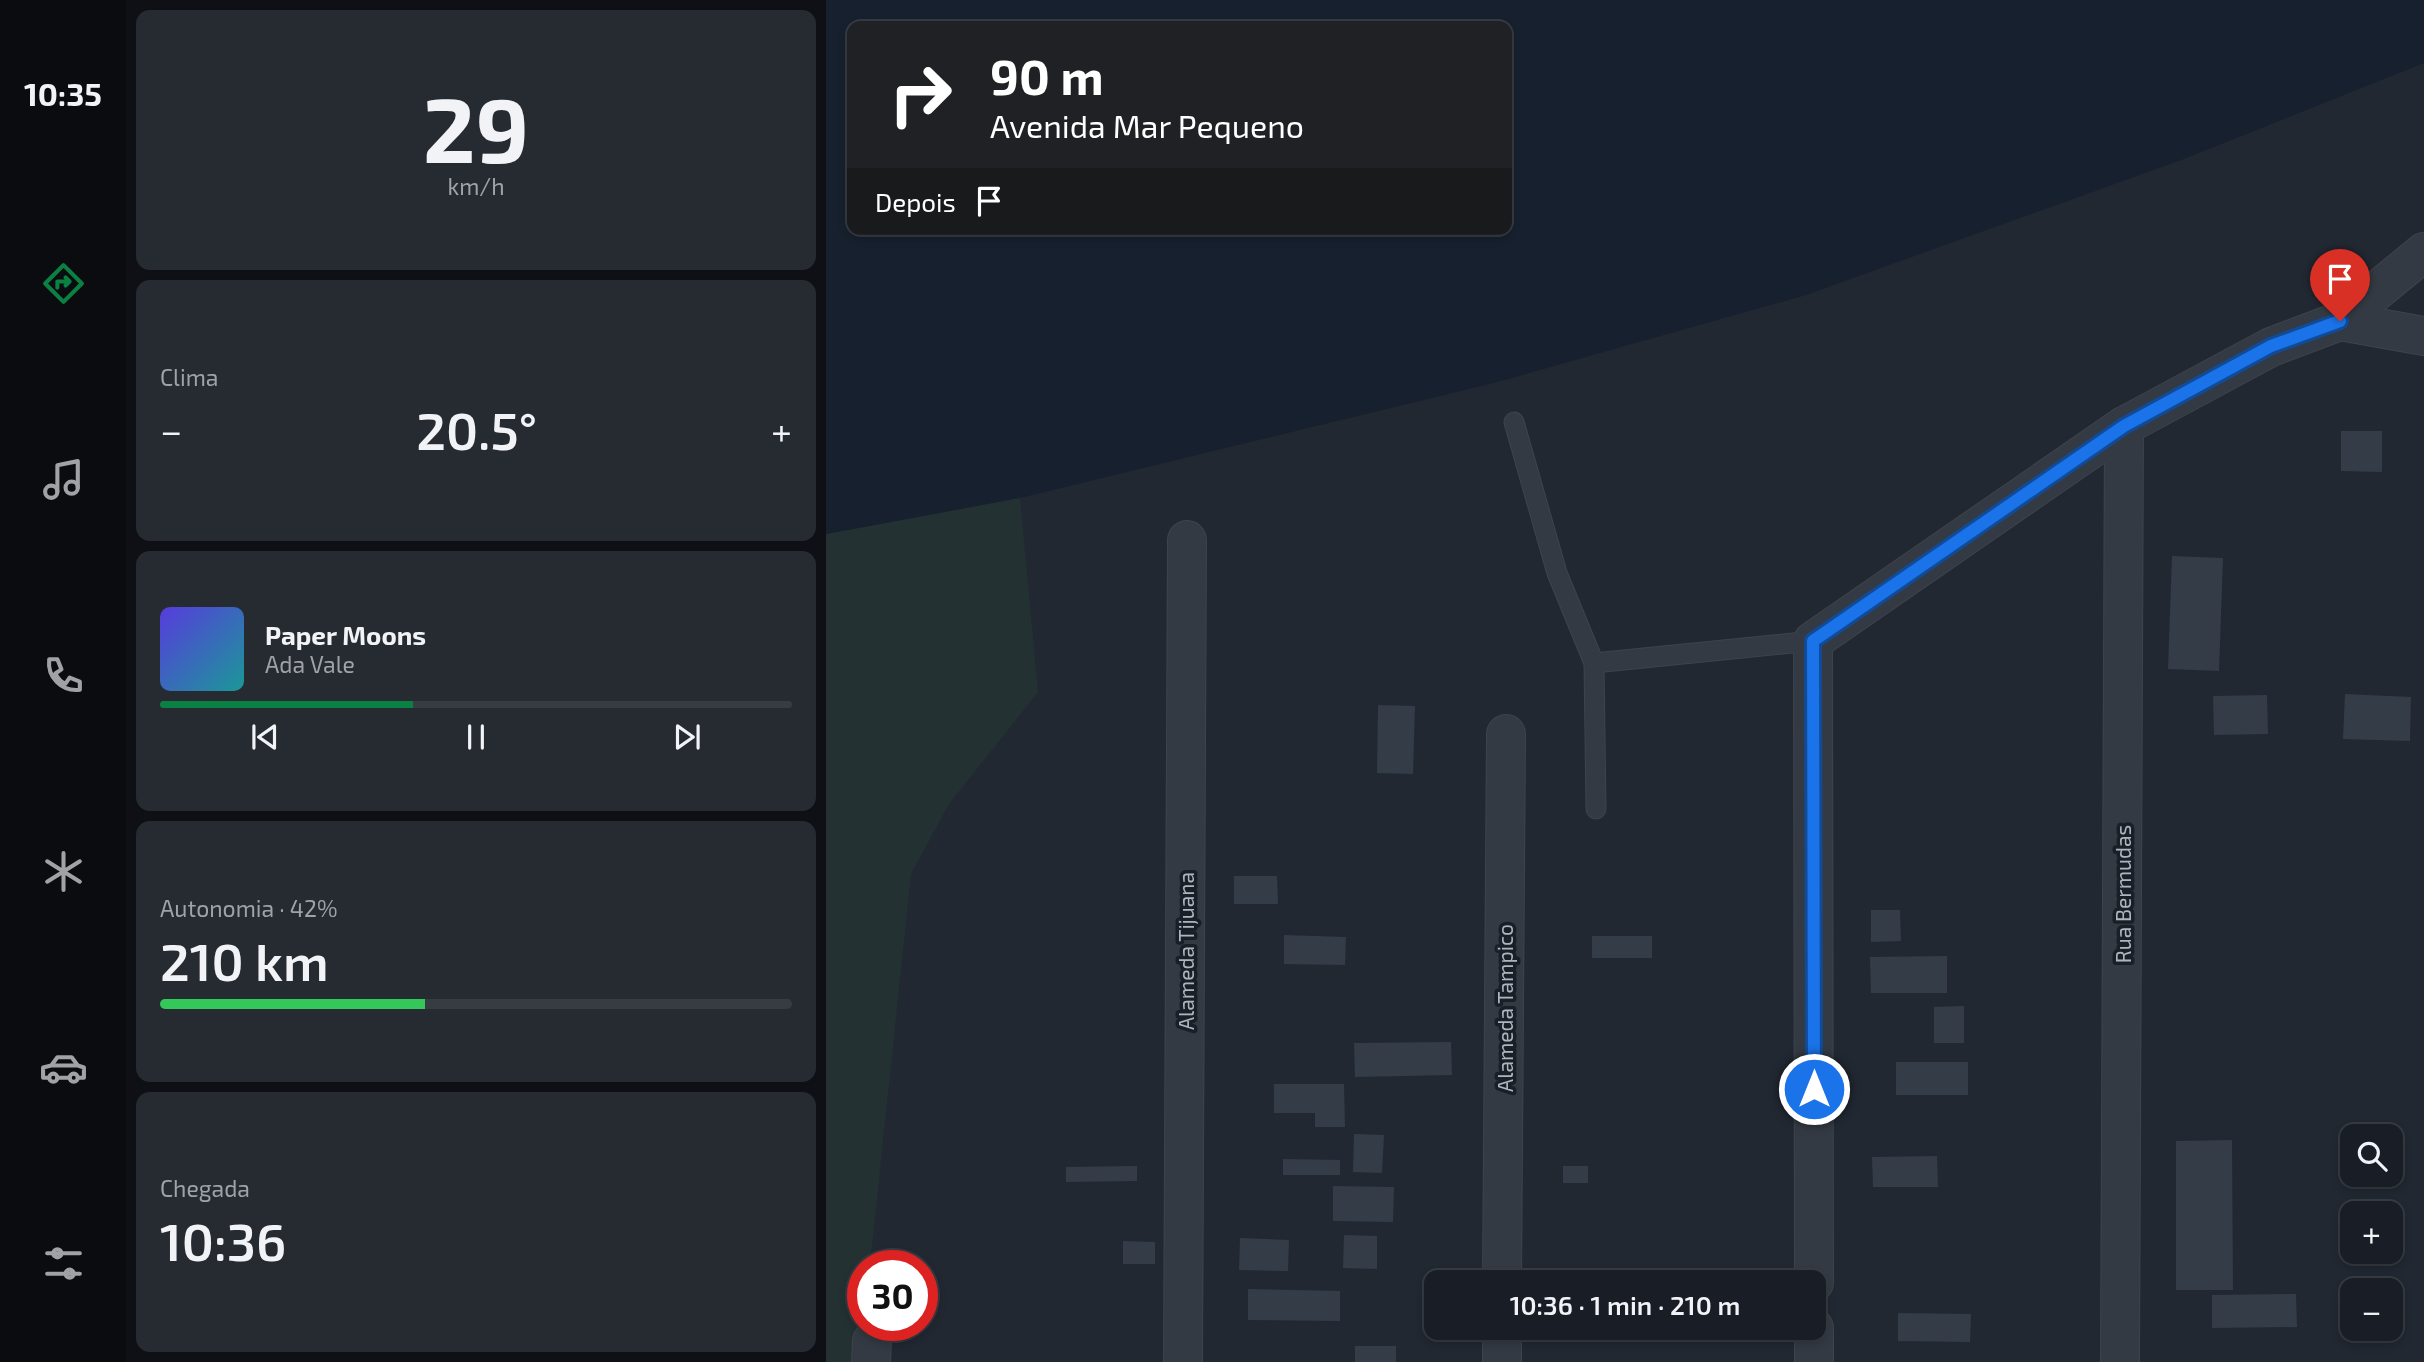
<!DOCTYPE html>
<html lang="pt">
<head>
<meta charset="utf-8">
<style>
  :root { --surface:#191e26; --page:#262b32; --text:#f1f3f6; --muted:#9fa2a7; --line:#373c43; --accent:#0b8043 }
  body { margin:0; font-family:"Exo 2",sans-serif; background:var(--page); color:var(--text); height:100vh; display:flex; flex-direction:column; font-size:26px; white-space:nowrap }
  * { box-sizing:border-box; margin:0 }
  p { font-size:23px; color:var(--muted) }
  .icon { flex:none; width:38px; height:38px; fill:none; stroke:currentColor; stroke-width:2; stroke-linecap:round; stroke-linejoin:round }
  .map { position:relative; flex:1; overflow:hidden }
  .details { display:flex; flex-direction:column; gap:10px; padding:10px; background:#0e1015; width:700px }
  .details>* { flex:none }
  .top-card { position:absolute; left:21px; top:21px; width:665px; height:214px; border-radius:14px; box-shadow:0 4px 10px #0003,0 0 0 2px var(--line); background:#202124; color:#fff; overflow:hidden }
  .controls { position:absolute; left:1514px; top:1124px; display:grid; gap:14px }
  .controls a { display:grid; place-items:center; width:63px; height:63px; border-radius:14px; background:var(--surface); box-shadow:0 4px 10px #0003,0 0 0 2px var(--line); font-size:35px }
  .speed { position:absolute; left:21px; top:1250px; display:flex; gap:14px; font-size:35px; font-weight:700; text-align:center }
  .speed>* { display:grid; place-content:center; width:91px; height:91px; border-radius:50%; background:var(--surface); box-shadow:0 4px 10px #0003,0 0 0 2px var(--line); line-height:1 }
  .speed .limit { border:10px solid #d22; background:#fff; color:#111 }
  .pin { position:absolute; display:grid; place-items:center; width:60px; height:60px; color:#fff; margin:-72px -30px; border-radius:50% 50% 50% 0; rotate:-45deg; box-shadow:0 0 7px #0007 }
  .pin .icon { rotate:45deg }
  .me { position:absolute; width:77px; margin:-38px; rotate:0deg; stroke-linejoin:round; filter:drop-shadow(0 0 5px #0008) }
  .turn { display:flex; align-items:center; gap:24px; height:147px; padding:0 28px; font-size:32px }
  .turn .icon { width:91px; height:91px; stroke-width:2.5 }
  .turn b { display:block; font-size:49px; line-height:60px }
  .then { display:flex; align-items:center; height:66px; padding:0 28px; background:#0003; gap:14px; font-size:26px }
  .big { font-size:52px; font-weight:600; line-height:1.1 }
  .details .card { flex:1; display:flex; flex-direction:column; justify-content:center; gap:10px; min-width:0; padding:0 24px; border-radius:14px; background:var(--page) }
  .details .dial { align-items:center; gap:0 }
  .dial b { font-size:91px; line-height:1 }
  .song { display:flex; align-items:center; gap:21px }
  .cover { width:84px; height:84px; border-radius:10px; background:linear-gradient(135deg,hsl(250 70% 55%),hsl(180 70% 35%)) }
  .played { height:7px; border-radius:4px; background:linear-gradient(90deg,var(--accent) 40%,var(--line) 40%) }
  .keys { display:flex; justify-content:space-around; direction:ltr }
  .heat { display:flex; justify-content:space-between; align-items:center; font-size:38px; direction:ltr }
  .charge { height:10px; border-radius:5px; background:linear-gradient(90deg,#34c759 42%,var(--line) 0) }
  .trip { position:absolute; left:598px; top:1270px; width:402px; height:70px; border-radius:14px; background:var(--surface); box-shadow:0 4px 10px #0003,0 0 0 2px var(--line); font-weight:600; line-height:70px; text-align:center }
  main { display:flex; flex:1; min-height:0 }
  .tab-bar { display:flex; flex-direction:column; width:126px; justify-content:space-around; align-items:center; background:#0a0c0f; color:var(--muted) }
  .tab-bar .icon { width:49px; height:49px }
  .tab-bar .selected { color:var(--accent) }
  .tab-bar b { font-size:32px; color:var(--text) }
  .map>svg:first-child { display:block }
  .green { fill:#233133 }
  .water { fill:#17202e; fill-rule:evenodd }
  .building { fill:#343c48 }
  .lines { fill:none; stroke-linecap:round; stroke-linejoin:round }
  .service-casing { stroke:#3e434d; stroke-width:21 }
  .minor-casing { stroke:#3e434d; stroke-width:40 }
  .service { stroke:#343a43; stroke-width:19 }
  .minor { stroke:#343a43; stroke-width:38 }
  .route-casing { stroke:#114b97; stroke-width:18 }
  .route { stroke:#1a73e8; stroke-width:12 }
  .labels { text-anchor:middle; dominant-baseline:central; stroke-width:7; stroke-linejoin:round; paint-order:stroke }
  .street-label { font-size:21px; fill:#aeb5c0; stroke:#1a1f27 }
</style>
</head>
<body>
<main>
<nav class="tab-bar">
<b>10:35</b>
<svg class="icon selected" aria-label="directions" viewBox="0 0 24 24"><path d="M12 3l9 9-9 9-9-9zM9 14v-3h6M13 9l2 2-2 2"/></svg>
<svg class="icon" aria-label="music" viewBox="0 0 24 24"><path d="M9 18V5l10-2v13"/><circle cx="6" cy="18" r="3"/><circle cx="16" cy="16" r="3"/></svg>
<svg class="icon" aria-label="phone" viewBox="0 0 24 24"><path d="M5 4h4l2 5-3 2q2 4 5 5l2-3 5 2v4C11 20 4 13 5 4z"/></svg>
<svg class="icon" aria-label="climate" viewBox="0 0 24 24"><path d="M12 3v18M4 7l16 10M4 17L20 7"/></svg>
<svg class="icon" aria-label="car" viewBox="0 0 24 24"><path d="M5 17H2v-5l4-1 3-4h7l3 4 3 1v5h-3M9 17h6M6 11h13"/><circle cx="7" cy="17" r="2"/><circle cx="17" cy="17" r="2"/></svg>
<svg class="icon" aria-label="filters" viewBox="0 0 24 24"><path d="M4 7h16M4 17h16"/><circle cx="9" cy="7" r="2"/><circle cx="15" cy="17" r="2"/></svg>
</nav>
<section class="details">
<div class="card dial"><b>29</b><p>km/h</p></div>
<div class="card"><p>Clima</p>
<div class="heat"><a>−</a><b class="big">20.5°</b><a>+</a></div>
</div>
<div class="card">
<div class="song"><i class="cover"></i><div><b>Paper Moons</b><p>Ada Vale</p></div></div>
<div class="played"></div>
<div class="keys"><svg class="icon" aria-label="previous" viewBox="0 0 24 24"><path d="M18 5L8 12l10 7zM5 5v14"/></svg><svg class="icon" aria-label="pause" viewBox="0 0 24 24"><path d="M8 5v14M16 5v14"/></svg><svg class="icon" aria-label="next" viewBox="0 0 24 24"><path d="M6 5l10 7-10 7zM19 5v14"/></svg></div>
</div>
<div class="card"><p>Autonomia · 42%</p><b class="big">210 km</b><div class="charge"></div></div>
<div class="card"><p>Chegada</p><b class="big">10:36</b></div>
</section>
<div class="map">
<svg width="1598" height="1362" viewBox="0 0 1598 1362">
  <rect width="100%" height="100%" fill="#212832"/>
  <polygon class="green" points="194,498 212,692 123,804 85,874 44,1265 37,1265 33,1362 0,1362 0,534"/>
  <path class="water" d="M0,0H1598V63L1358,159L980,295L668,383L194,498L0,534ZM26,26H681V229H26Z"/>
  <g class="building">
    <polygon points="1515,431 1556,431 1556,472 1515,471"/>
    <polygon points="1346,556 1397,558 1393,671 1342,669"/>
    <polygon points="1519,694 1585,697 1584,741 1517,739"/>
    <polygon points="1441,695 1442,734 1388,735 1387,696"/>
    <polygon points="552,705 589,706 587,774 551,773"/>
    <polygon points="408,876 451,876 452,904 408,904"/>
    <polygon points="1045,910 1074,910 1075,941 1045,942"/>
    <polygon points="458,935 520,937 519,965 458,964"/>
    <rect x="766" y="936" width="60" height="22"/>
    <polygon points="1121,956 1121,993 1045,993 1044,957"/>
    <polygon points="1138,1006 1138,1043 1108,1043 1108,1007"/>
    <polygon points="625,1042 626,1075 529,1077 528,1043"/>
    <rect x="1070" y="1062" width="72" height="33"/>
    <polygon points="448,1084 518,1084 519,1127 489,1127 489,1113 448,1113"/>
    <polygon points="528,1134 558,1135 556,1173 527,1172"/>
    <polygon points="1406,1140 1407,1290 1350,1290 1350,1141"/>
    <polygon points="1111,1156 1112,1187 1047,1187 1046,1157"/>
    <polygon points="457,1159 514,1160 514,1175 457,1175"/>
    <polygon points="311,1166 311,1181 240,1182 240,1167"/>
    <rect x="737" y="1166" width="25" height="17"/>
    <polygon points="507,1186 568,1187 567,1222 507,1221"/>
    <polygon points="518,1235 551,1236 551,1269 517,1268"/>
    <polygon points="414,1238 463,1240 462,1271 413,1270"/>
    <polygon points="297,1241 329,1242 329,1264 297,1264"/>
    <polygon points="422,1289 514,1291 514,1321 422,1320"/>
    <polygon points="1470,1294 1471,1327 1386,1328 1386,1295"/>
    <polygon points="1072,1313 1145,1314 1144,1342 1072,1341"/>
    <rect x="529" y="1346" width="41" height="16"/>
  </g>
  <g class="lines">
    <defs>
      <g id="service">
        <polyline points="688,422 731,573 768,663 770,809"/>
        <polyline points="768,663 987,641"/>
      </g>
      <g id="minor">
        <polyline points="1514,321 1598,336"/>
        <polyline points="676,1283 680,734"/>
        <polyline points="988,1283 987,641 1298,426 1445,347 1514,321 1598,252"/>
        <polyline points="988,1328 988,1362"/>
        <polyline points="45,1362 46,1341"/>
        <polyline points="357,1362 361,540"/>
        <polyline points="676,1362 676,1328"/>
        <polyline points="1294,1362 1298,426"/>
      </g>
    </defs>
    <use href="#service" class="service-casing"/>
    <use href="#minor" class="minor-casing"/>
    <use href="#service" class="service"/>
    <use href="#minor" class="minor"/>
  </g>
  <g class="lines">
    <defs>
      <polyline id="route" points="988,1089 987,641 1298,426 1445,346 1514,321"/>
    </defs>
    <use href="#route" class="route-casing"/>
    <use href="#route" class="route"/>
  </g>
  <g class="labels">
    <g class="street-label">
      <text transform="translate(1296 894) rotate(-90)">Rua Bermudas</text>
      <text transform="translate(359 951) rotate(-90)">Alameda Tijuana</text>
      <text transform="translate(678 1008) rotate(-90)">Alameda Tampico</text>
    </g>
  </g>
</svg>
<div class="controls">
<a><svg class="icon" aria-label="search" viewBox="0 0 24 24"><circle cx="10" cy="10" r="6"/><path d="M15 15l6 6"/></svg></a>
<a>+</a>
<a>−</a>
</div>
<div class="speed"><div class="limit">30</div></div>
<div class="pin" style="left:1514px;top:321px;background:#d93025"><svg class="icon" aria-label="arrive" viewBox="0 0 24 24"><path d="M6 21V4h12l-3 4 3 4H6"/></svg></div>
<svg class="me" style="left:988px;top:1089px" viewBox="-20 -20 40 40"><circle r="17" fill="#1a73e8" stroke="#fff" stroke-width="3"/><path d="M0-11L8 9 0 5-8 9z" fill="#fff"/></svg>
<div class="trip">10:36 · 1 min · 210 m</div>
<div class="top-card">
<div class="turn"><svg class="icon" aria-label="right" viewBox="0 0 24 24"><path d="M7 20v-9h11M14 6l5 5-5 5"/></svg><div><b>90 m</b>Avenida Mar Pequeno</div></div>
<div class="then">Depois<svg class="icon" aria-label="arrive" viewBox="0 0 24 24"><path d="M6 21V4h12l-3 4 3 4H6"/></svg></div>
</div>
</div>
</main>
</body>
</html>
